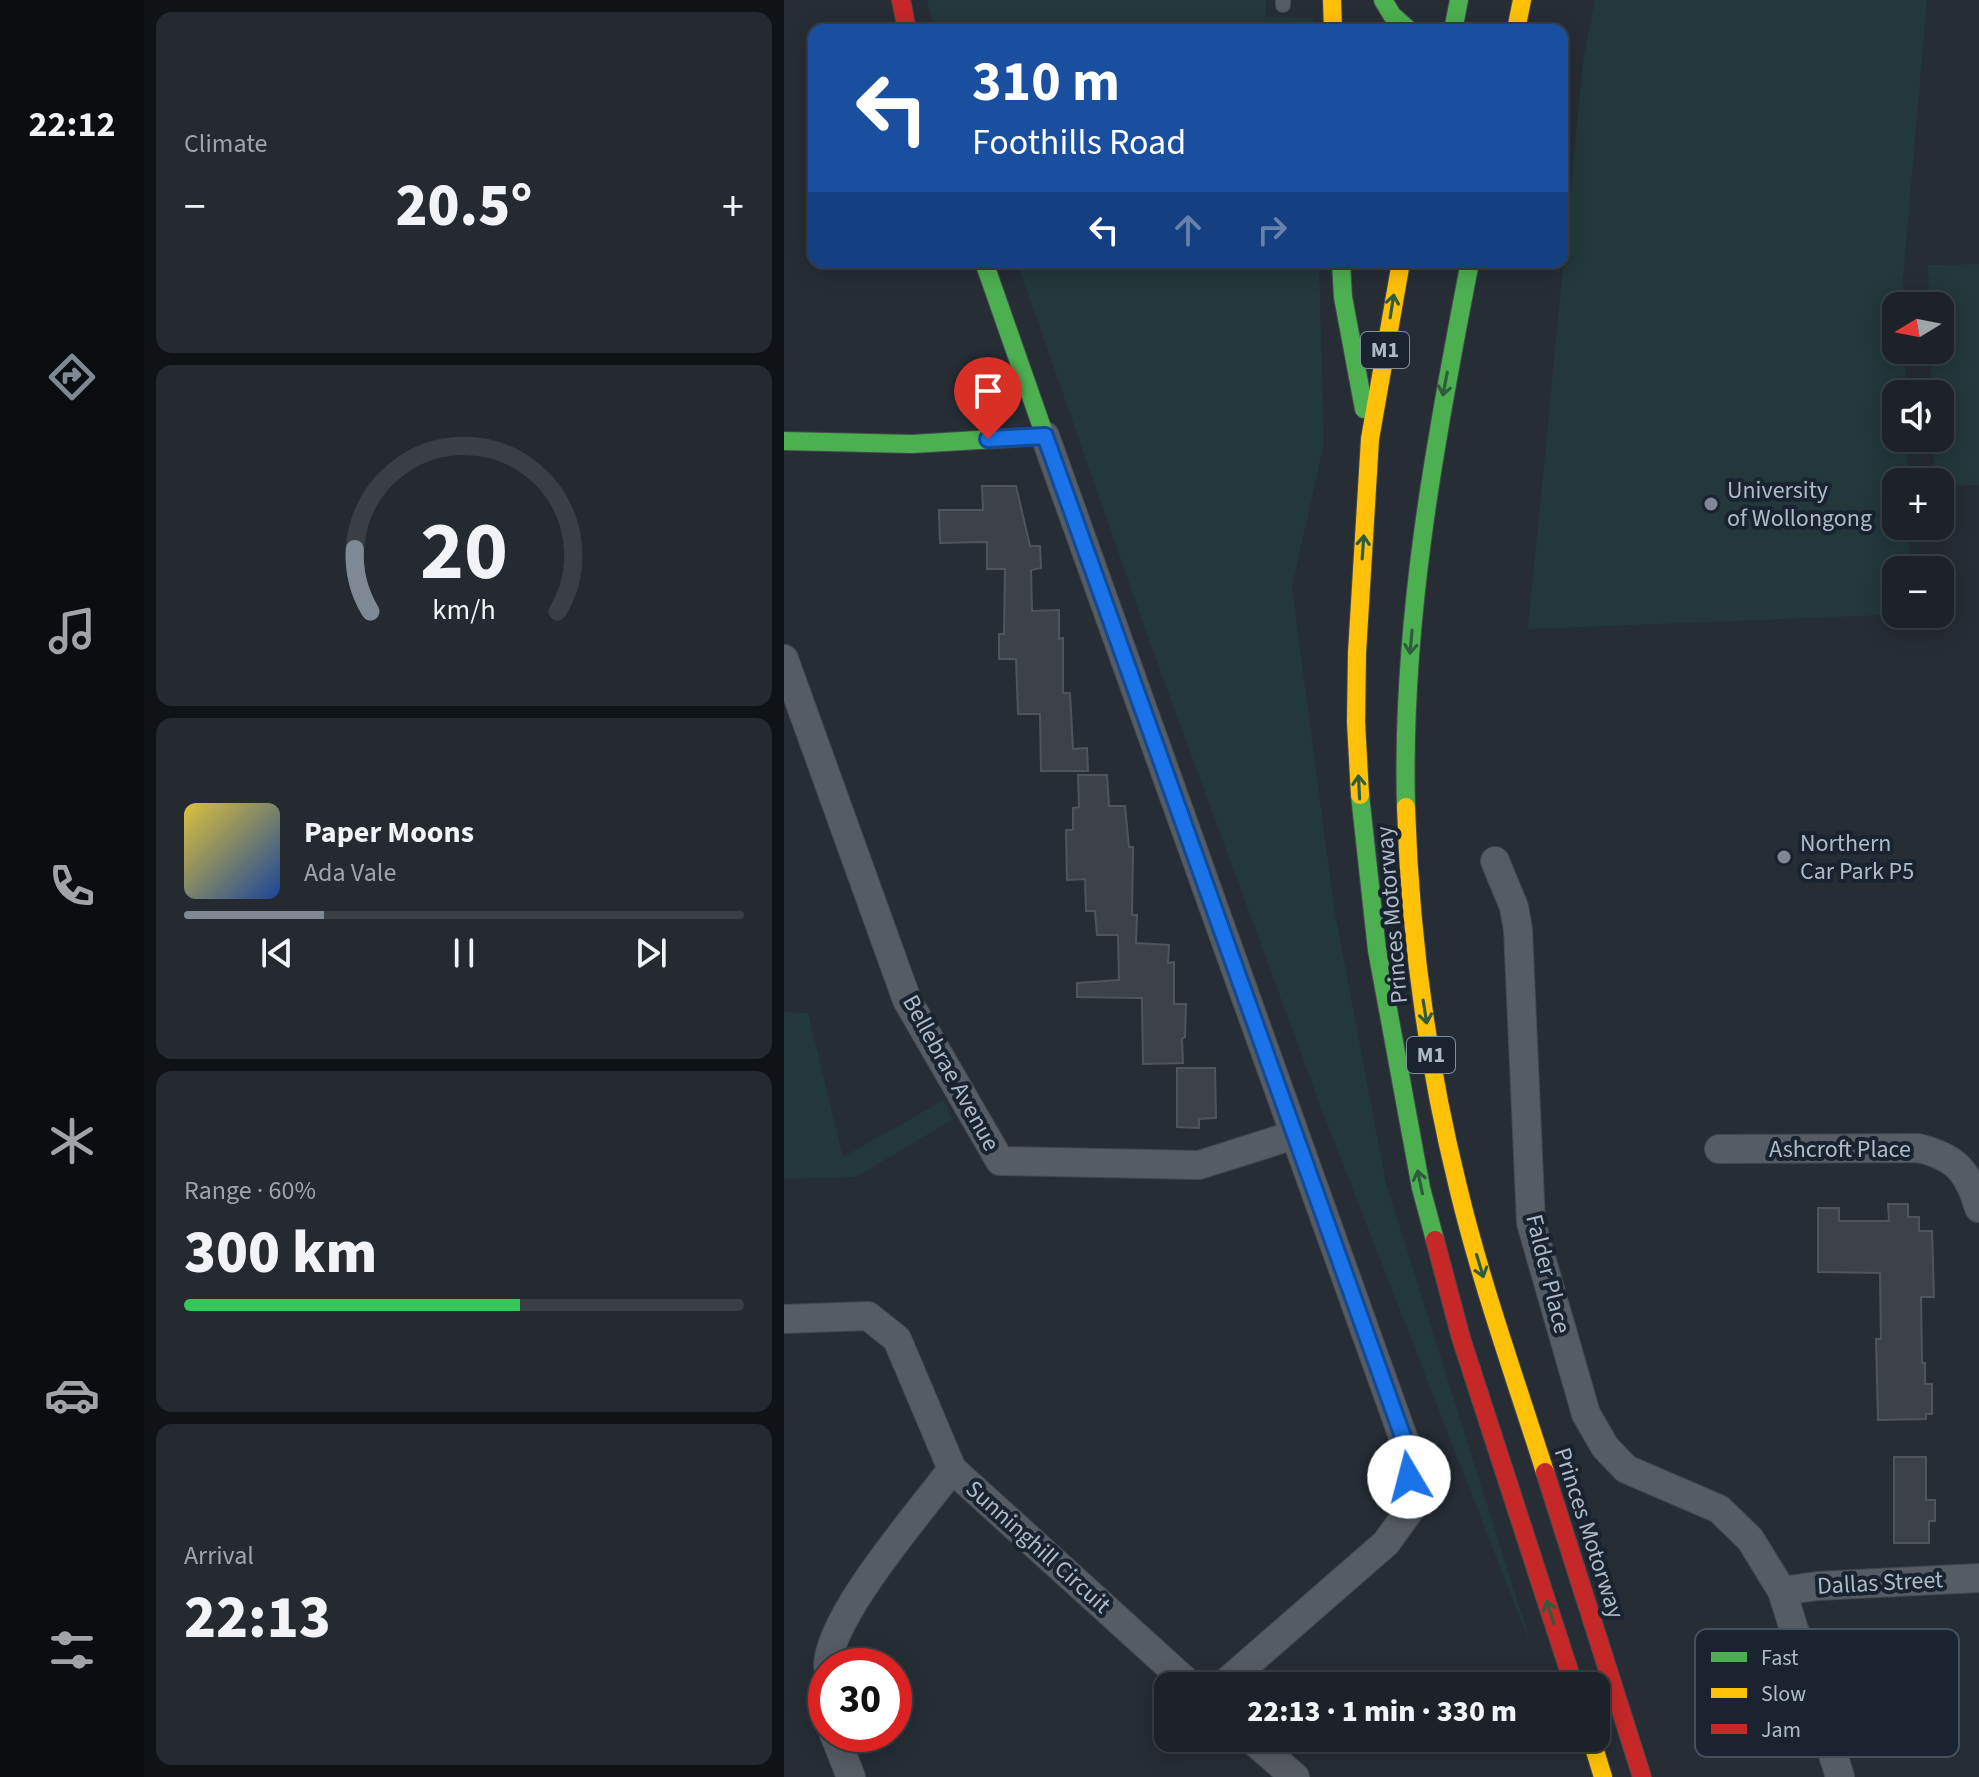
<!DOCTYPE html>
<html lang="en">
<head>
<meta charset="utf-8">
<style>
  :root { --surface:#1c2228; --page:#252a30; --text:#f1f3f6; --muted:#a0a4a8; --line:#3a3f45; --accent:#7f8994 }
  body { margin:0; font-family:"Source Sans 3",sans-serif; background:var(--page); color:var(--text); height:100vh; display:flex; flex-direction:column; font-size:30px; white-space:nowrap }
  * { box-sizing:border-box; margin:0 }
  p { font-size:26px; color:var(--muted) }
  .icon { flex:none; width:44px; height:44px; fill:none; stroke:currentColor; stroke-width:2; stroke-linecap:round; stroke-linejoin:round }
  .map { position:relative; flex:1; overflow:hidden }
  .panel { display:flex; flex-direction:column; gap:12px; padding:12px; background:#0f1316; width:640px }
  .panel>* { flex:none }
  .top-card { position:absolute; left:24px; top:24px; width:760px; height:244px; border-radius:16px; box-shadow:0 4px 20px #0003,0 0 0 2px var(--line); background:#1a4fa0; color:#fff; overflow:hidden }
  .needle { width:52px; rotate:260deg }
  .controls { position:absolute; left:1098px; top:292px; display:grid; gap:16px }
  .controls a { display:grid; place-items:center; width:72px; height:72px; border-radius:16px; background:var(--surface); box-shadow:0 4px 20px #0003,0 0 0 2px var(--line); font-size:40px }
  .speed { position:absolute; left:24px; top:1648px; display:flex; gap:16px; font-size:40px; font-weight:700; text-align:center }
  .speed>* { display:grid; place-content:center; width:104px; height:104px; border-radius:50%; background:var(--surface); box-shadow:0 4px 20px #0003,0 0 0 2px var(--line); line-height:1 }
  .speed .limit { border:12px solid #d22; background:#fff; color:#111 }
  .pin { position:absolute; display:grid; place-items:center; width:68px; height:68px; color:#fff; margin:-82px -34px; border-radius:50% 50% 50% 0; rotate:-45deg; box-shadow:0 0 8px #0007 }
  .pin .icon { rotate:45deg }
  .me { position:absolute; width:88px; margin:-44px; rotate:352deg; stroke-linejoin:round; filter:drop-shadow(0 0 6px #0008) }
  .turn { display:flex; align-items:center; gap:28px; height:168px; padding:0 32px; font-size:36px }
  .turn .icon { width:104px; height:104px; stroke-width:2.5 }
  .turn b { display:block; font-size:56px; line-height:68px }
  .lanes { display:flex; align-items:center; height:76px; padding:0 32px; background:#0003; justify-content:center; gap:40px; direction:ltr }
  .lanes .off { opacity:.35 }
  .big { font-size:60px; font-weight:800; line-height:1.1 }
  .panel .tile { flex:1; display:flex; flex-direction:column; justify-content:center; gap:12px; min-width:0; padding:0 28px; border-radius:16px; background:var(--page) }
  .panel .dial { align-items:center; gap:0 }
  .dial svg { height:208px; overflow:visible; fill:none; stroke:var(--line); stroke-width:7; stroke-linecap:round; text-anchor:middle }
  .dial text { fill:var(--text); stroke:none }
  .song { display:flex; align-items:center; gap:24px }
  .cover { width:96px; height:96px; border-radius:12px; background:linear-gradient(135deg,hsl(50 70% 55%),hsl(220 70% 35%)) }
  .played { height:8px; border-radius:4px; background:linear-gradient(90deg,var(--accent) 25%,var(--line) 25%) }
  .keys { display:flex; justify-content:space-around; direction:ltr }
  .heat { display:flex; justify-content:space-between; align-items:center; font-size:44px; direction:ltr }
  .charge { height:12px; border-radius:6px; background:linear-gradient(90deg,#34c759 60%,var(--line) 0) }
  .trip { position:absolute; left:370px; top:1672px; width:456px; height:80px; border-radius:16px; background:var(--surface); box-shadow:0 4px 20px #0003,0 0 0 2px var(--line); font-weight:800; line-height:80px; text-align:center }
  main { display:flex; flex:1; min-height:0 }
  .dock { display:flex; flex-direction:column; width:144px; justify-content:space-around; align-items:center; background:#0b0e10; color:var(--muted) }
  .dock .icon { width:56px; height:56px }
  .dock .on { color:var(--accent) }
  .dock b { font-size:36px; color:var(--text) }
  .map>svg:first-child { display:block }
  .green { fill:#23383b }
  .building { fill:#3c4248; stroke:#4e555d; stroke-width:2 }
  .lines { fill:none; stroke-linecap:round; stroke-linejoin:round }
  .lane-casing { stroke:#444950; stroke-width:16 }
  .street-casing { stroke:#444950; stroke-width:30 }
  .fast-casing { stroke:#444950; stroke-width:20 }
  .slow-casing { stroke:#444950; stroke-width:20 }
  .jam-casing { stroke:#444950; stroke-width:20 }
  .lane { stroke:#565c63; stroke-width:14 }
  .street { stroke:#565c63; stroke-width:28 }
  .fast { stroke:#4caf50; stroke-width:18 }
  .slow { stroke:#ffc107; stroke-width:18 }
  .jam { stroke:#c62828; stroke-width:18 }
  .oneway { stroke:#2e5c3d }
  .route-casing { stroke:#114b97; stroke-width:20 }
  .route { stroke:#1a73e8; stroke-width:14 }
  .poi-dot { fill:#7f8994; stroke:#1a2430; stroke-width:3 }
  .labels { text-anchor:middle; dominant-baseline:central; stroke-width:8; stroke-linejoin:round; paint-order:stroke }
  .shield { fill:#1a2430; stroke:#828d9a; stroke-width:2 }
  .shield-label { font-size:22px; font-weight:bold; fill:#afbac7 }
  .poi-label { font-size:24px; fill:#afbac7; stroke:#1a2430; text-anchor:start }
  .street-label { font-size:24px; fill:#afbac7; stroke:#1a2430 }
  .key { fill:#1a2430; stroke:#47515d; stroke-width:2 }
  .key-label { font-size:22px; fill:#afbac7 }
</style>
</head>
<body>
<main>
<nav class="dock">
<b>22:12</b>
<svg class="icon on" aria-label="directions" viewBox="0 0 24 24"><path d="M12 3l9 9-9 9-9-9zM9 14v-3h6M13 9l2 2-2 2"/></svg>
<svg class="icon" aria-label="music" viewBox="0 0 24 24"><path d="M9 18V5l10-2v13"/><circle cx="6" cy="18" r="3"/><circle cx="16" cy="16" r="3"/></svg>
<svg class="icon" aria-label="phone" viewBox="0 0 24 24"><path d="M5 4h4l2 5-3 2q2 4 5 5l2-3 5 2v4C11 20 4 13 5 4z"/></svg>
<svg class="icon" aria-label="climate" viewBox="0 0 24 24"><path d="M12 3v18M4 7l16 10M4 17L20 7"/></svg>
<svg class="icon" aria-label="car" viewBox="0 0 24 24"><path d="M5 17H2v-5l4-1 3-4h7l3 4 3 1v5h-3M9 17h6M6 11h13"/><circle cx="7" cy="17" r="2"/><circle cx="17" cy="17" r="2"/></svg>
<svg class="icon" aria-label="filters" viewBox="0 0 24 24"><path d="M4 7h16M4 17h16"/><circle cx="9" cy="7" r="2"/><circle cx="15" cy="17" r="2"/></svg>
</nav>
<section class="panel">
<div class="tile"><p>Climate</p>
<div class="heat"><a>−</a><b class="big">20.5°</b><a>+</a></div>
</div>
<div class="tile dial"><svg viewBox="0 0 100 80">
<path d="M14 69A42 42 0 1 1 86 69"/>
<path d="M14 69A42 42 0 0 1 8 45" stroke="#7f8994"/>
<text x="50" y="56" font-size="32" font-weight="700">20</text>
<text x="50" y="72" font-size="11">km/h</text>
</svg></div>
<div class="tile">
<div class="song"><i class="cover"></i><div><b>Paper Moons</b><p>Ada Vale</p></div></div>
<div class="played"></div>
<div class="keys"><svg class="icon" aria-label="previous" viewBox="0 0 24 24"><path d="M18 5L8 12l10 7zM5 5v14"/></svg><svg class="icon" aria-label="pause" viewBox="0 0 24 24"><path d="M8 5v14M16 5v14"/></svg><svg class="icon" aria-label="next" viewBox="0 0 24 24"><path d="M6 5l10 7-10 7zM19 5v14"/></svg></div>
</div>
<div class="tile"><p>Range · 60%</p><b class="big">300 km</b><div class="charge"></div></div>
<div class="tile"><p>Arrival</p><b class="big">22:13</b></div>
</section>
<div class="map">
<svg width="1195" height="1777" viewBox="0 0 1195 1777">
  <rect width="100%" height="100%" fill="#262d35"/>
  <g class="green">
    <polygon points="143,0 482,0 482,17 529,18 530,30 150,30"/>
    <polygon points="811,0 1143,0 1119,279 1120,306 1112,306 1112,350 1121,350 1122,394 1112,394 1112,438 1123,438 1124,482 1112,482 1112,526 1125,526 1126,570 1112,570 1112,614 1127,614 744,629 799,61"/>
    <polygon points="233,262 535,262 540,443 508,587 550,907 602,1183 750,1654 539,1113 365,640"/>
    <polygon points="1195,264 1195,485 1156,486 1156,482 1150,482 1149,438 1156,438 1156,394 1147,394 1146,350 1156,350 1156,306 1145,306 1144,265"/>
    <polygon points="0,1012 24,1013 59,1157 160,1100 168,1120 72,1177 0,1179"/>
  </g>
  <g class="building">
    <polygon points="198,486 232,486 246,546 256,546 257,568 247,570 248,611 275,610 275,639 279,638 279,693 286,693 289,749 303,748 304,771 257,771 256,714 234,714 232,659 215,659 215,634 220,634 221,569 203,569 203,542 156,543 155,510 199,510"/>
    <polygon points="294,775 323,775 325,806 341,806 345,847 349,847 348,915 353,915 352,943 385,945 384,963 390,962 390,1004 402,1004 401,1037 398,1039 399,1063 359,1064 358,998 293,997 293,983 335,980 334,935 313,935 311,911 302,911 301,879 283,880 282,830 289,830 289,808 295,807"/>
    <polygon points="393,1068 431,1068 432,1118 415,1119 415,1128 393,1127"/>
    <polygon points="1104,1204 1124,1204 1124,1217 1135,1217 1135,1231 1148,1231 1150,1297 1137,1297 1138,1363 1141,1363 1141,1384 1148,1384 1148,1414 1142,1414 1142,1419 1094,1420 1092,1339 1097,1339 1096,1273 1034,1272 1034,1208 1055,1208 1055,1221 1105,1221"/>
    <polygon points="1110,1457 1142,1457 1142,1500 1151,1500 1151,1521 1145,1521 1145,1543 1110,1543"/>
  </g>
  <g class="lines">
    <defs>
      <polyline id="lane" points="499,0 499,5"/>
      <g id="street">
        <polyline points="261,436 623,1448 628,1507 602,1543 438,1686"/>
        <polyline points="0,659 123,1000 216,1161 415,1165 510,1135"/>
        <polyline points="711,861 730,907 734,930 747,1223 802,1414 821,1447 842,1469 935,1509 966,1539 998,1591 1056,1777"/>
        <path d="M935,1149L1134,1148C1172,1157 1184,1171 1195,1208"/>
        <polyline points="0,1319 84,1316 113,1339 168,1469 407,1686"/>
        <polyline points="998,1591 1033,1586 1195,1578"/>
        <path d="M44,1666C44,1617 137,1511 168,1469"/>
        <polyline points="50,1734 67,1777"/>
        <polyline points="466,1738 511,1777"/>
      </g>
      <g id="fast">
        <polyline points="599,0 608,15 625,30"/>
        <polyline points="669,30 675,0"/>
        <polyline points="557,262 559,297 580,409"/>
        <polyline points="0,441 128,444 261,436 200,262"/>
        <polyline points="576,795 593,950 637,1188 651,1240"/>
        <path d="M622,807C617,624 651,441 686,262"/>
      </g>
      <g id="slow">
        <polyline points="548,0 549,30"/>
        <polyline points="732,30 738,0"/>
        <polyline points="576,795 572,722 573,653 586,439 617,262"/>
        <path d="M622,807C626,936 643,1062 674,1187C697,1283 731,1378 761,1472"/>
        <polyline points="807,1738 819,1777"/>
      </g>
      <g id="jam">
        <polyline points="117,0 123,30"/>
        <polyline points="651,1240 677,1338 790,1686"/>
        <polyline points="761,1472 858,1777"/>
      </g>
    </defs>
    <use href="#lane" class="lane-casing"/>
    <use href="#street" class="street-casing"/>
    <use href="#fast" class="fast-casing"/>
    <use href="#slow" class="slow-casing"/>
    <use href="#jam" class="jam-casing"/>
    <use href="#lane" class="lane"/>
    <use href="#street" class="street"/>
    <use href="#fast" class="fast"/>
    <use href="#slow" class="slow"/>
    <use href="#jam" class="jam"/>
  </g>
  <defs><path id="oneway-shaft" d="M-6 0H5M1.5-3L5.5 0L1.5 3" fill="none" stroke-width="1.6" stroke-linecap="round" stroke-linejoin="round" transform="scale(2)"/></defs>
  <g class="oneway">
    <use href="#oneway-shaft" transform="translate(608 306) rotate(-81)"/>
    <use href="#oneway-shaft" transform="translate(661 384) rotate(101)"/>
    <use href="#oneway-shaft" transform="translate(579 547) rotate(-86)"/>
    <use href="#oneway-shaft" transform="translate(627 642) rotate(95)"/>
    <use href="#oneway-shaft" transform="translate(575 787) rotate(-93)"/>
    <use href="#oneway-shaft" transform="translate(641 1012) rotate(81)"/>
    <use href="#oneway-shaft" transform="translate(636 1182) rotate(-102)"/>
    <use href="#oneway-shaft" transform="translate(696 1266) rotate(73)"/>
    <use href="#oneway-shaft" transform="translate(766 1612) rotate(-108)"/>
  </g>
  <g class="lines">
    <defs>
      <polyline id="route" points="204,439 261,436 623,1448 625,1477"/>
    </defs>
    <use href="#route" class="route-casing"/>
    <use href="#route" class="route"/>
  </g>
  <g class="poi-dot">
    <circle cx="927" cy="504" r="8"/>
    <circle cx="1000" cy="857" r="8"/>
  </g>
  <g class="labels">
    <g class="shield">
      <rect x="577" y="332" width="48" height="36" rx="6"/>
      <rect x="623" y="1037" width="48" height="36" rx="6"/>
    </g>
    <g class="shield-label">
      <text x="601" y="350">M1</text>
      <text x="647" y="1055">M1</text>
    </g>
    <g class="poi-label">
      <text x="943" y="490">University<tspan x="943" dy="28">of Wollongong</tspan></text>
      <text x="1016" y="843">Northern<tspan x="1016" dy="28">Car Park P5</tspan></text>
    </g>
    <g class="street-label">
      <text transform="translate(608 915) rotate(-95)">Princes Motorway</text>
      <text transform="translate(167 1073) rotate(61)">Bellebrae Avenue</text>
      <text x="1056" y="1149">Ashcroft Place</text>
      <text transform="translate(764 1274) rotate(76)">Falder Place</text>
      <text transform="translate(805 1533) rotate(72)">Princes Motorway</text>
      <text transform="translate(254 1547) rotate(42)">Sunninghill Circuit</text>
      <text transform="translate(1096 1583) rotate(-3)">Dallas Street</text>
    </g>
  </g>
  <rect x="911" y="1629" width="264" height="128" rx="12" class="key"/>
  <rect x="927" y="1652" width="36" height="10" fill="#4caf50"/>
  <rect x="927" y="1688" width="36" height="10" fill="#ffc107"/>
  <rect x="927" y="1724" width="36" height="10" fill="#c62828"/>
  <g class="key-label">
    <text x="977" y="1665">Fast</text>
    <text x="977" y="1701">Slow</text>
    <text x="977" y="1737">Jam</text>
  </g>
</svg>
<div class="controls">
<a><svg class="needle" viewBox="-14 -14 28 28"><path d="M0-13l5 13h-10z" fill="#e53935"/><path d="M0 13l5-13h-10z" fill="#a0a4a8"/></svg></a>
<a><svg class="icon" aria-label="sound" viewBox="0 0 24 24"><path d="M4 9h4l5-4v14l-5-4H4zM17 9q2 3 0 6"/></svg></a>
<a>+</a>
<a>−</a>
</div>
<div class="speed"><div class="limit">30</div></div>
<div class="pin" style="left:204px;top:439px;background:#d93025"><svg class="icon" aria-label="arrive" viewBox="0 0 24 24"><path d="M6 21V4h12l-3 4 3 4H6"/></svg></div>
<svg class="me" style="left:625px;top:1477px" viewBox="-20 -20 40 40"><circle r="19" fill="#fff"/><path d="M0-13L10 11 0 6-10 11z" fill="#1a73e8"/></svg>
<div class="trip">22:13 · 1 min · 330 m</div>
<div class="top-card">
<div class="turn"><svg class="icon" aria-label="left" viewBox="0 0 24 24"><path d="M17 20v-9H6M10 6l-5 5 5 5"/></svg><div><b>310 m</b>Foothills Road</div></div>
<div class="lanes"><svg class="icon" aria-label="left" viewBox="0 0 24 24"><path d="M17 20v-9H6M10 6l-5 5 5 5"/></svg><svg class="icon off" aria-label="ahead" viewBox="0 0 24 24"><path d="M12 20V5M6 11l6-6 6 6"/></svg><svg class="icon off" aria-label="right" viewBox="0 0 24 24"><path d="M7 20v-9h11M14 6l5 5-5 5"/></svg></div>
</div>
</div>
</main>
</body>
</html>
